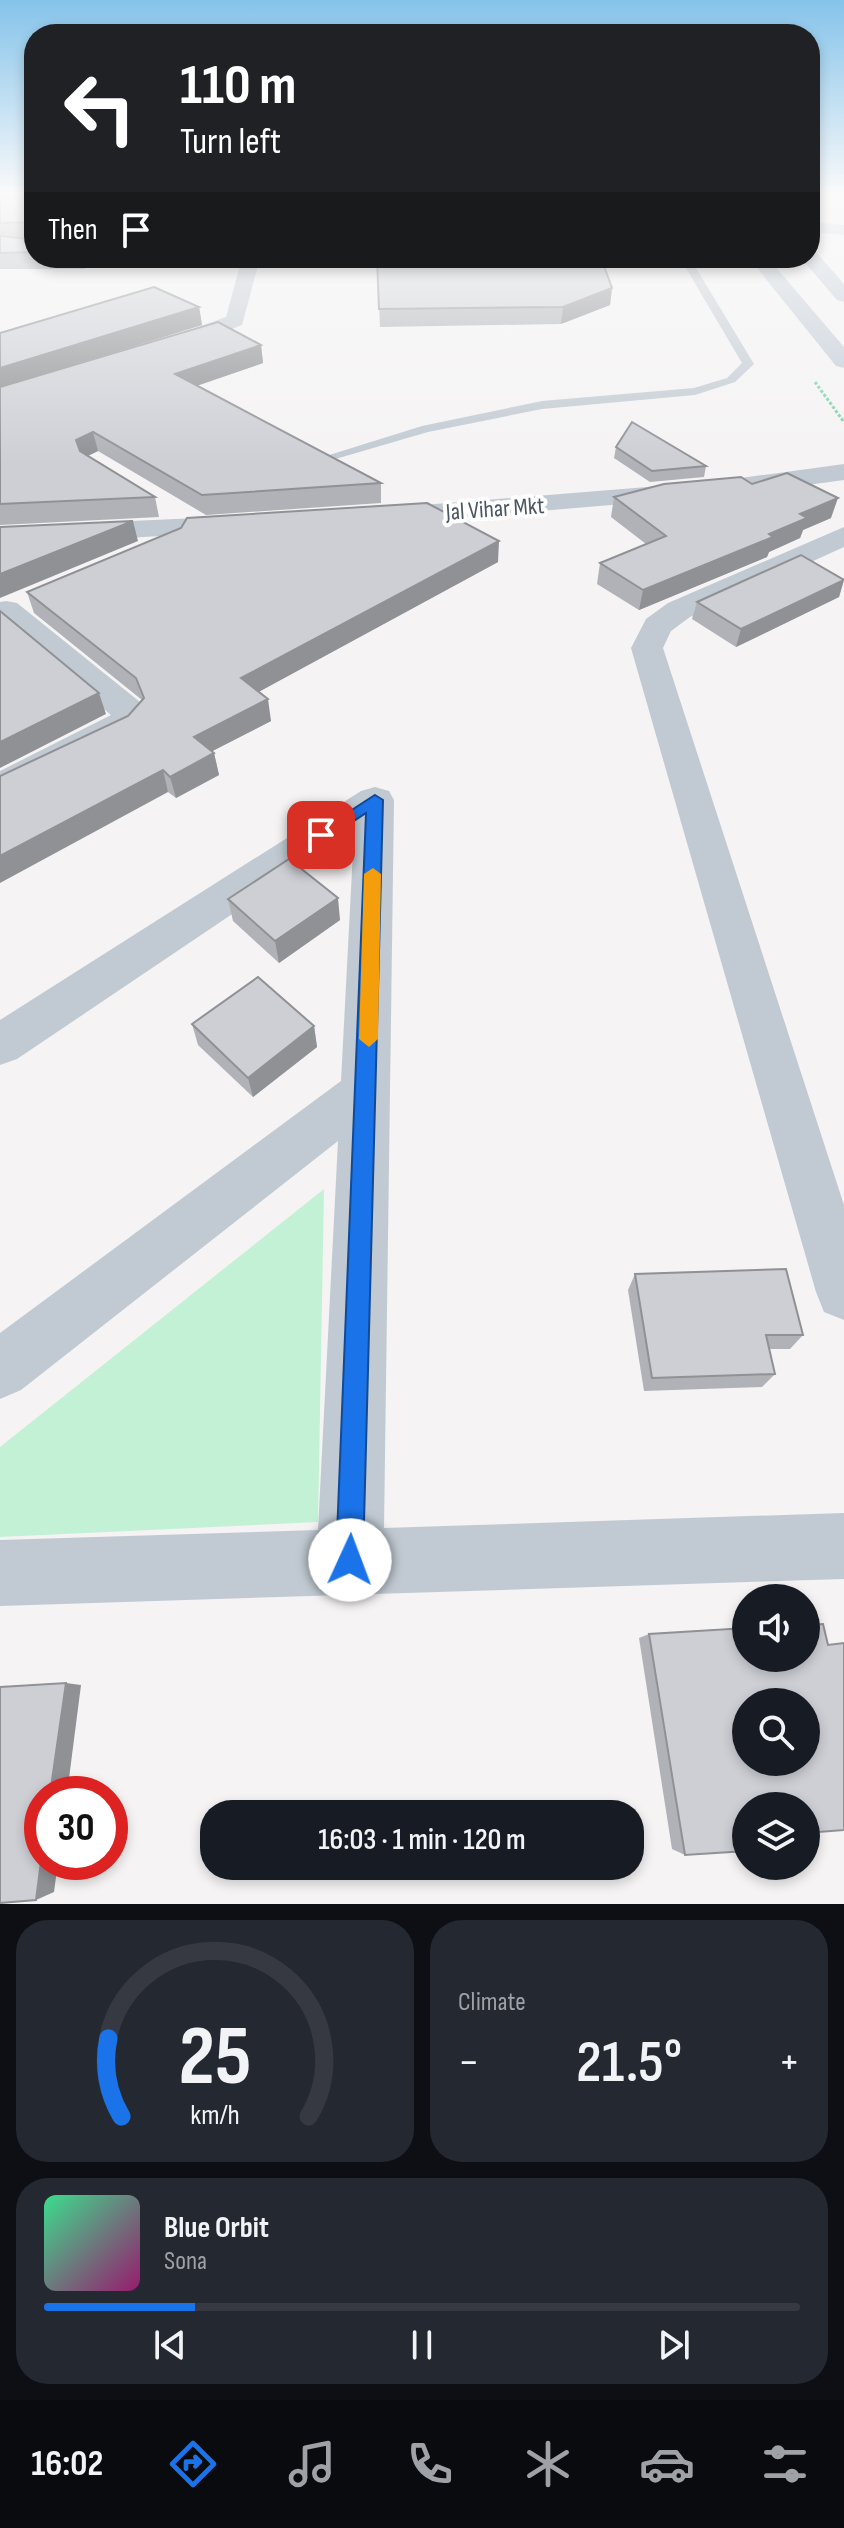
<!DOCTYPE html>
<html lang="en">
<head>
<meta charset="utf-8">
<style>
  :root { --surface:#171b24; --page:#242831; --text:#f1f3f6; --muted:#9ea1a6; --line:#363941; --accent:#1a73e8 }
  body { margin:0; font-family:"Sofia Sans Condensed",sans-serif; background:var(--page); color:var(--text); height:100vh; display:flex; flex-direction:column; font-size:30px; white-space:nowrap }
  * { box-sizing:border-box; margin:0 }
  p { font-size:26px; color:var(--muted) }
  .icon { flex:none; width:44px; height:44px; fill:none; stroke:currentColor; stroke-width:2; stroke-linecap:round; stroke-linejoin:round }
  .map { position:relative; height:1904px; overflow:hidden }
  .panel { display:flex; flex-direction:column; gap:16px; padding:16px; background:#0d0f14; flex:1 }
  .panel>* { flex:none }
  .banner { position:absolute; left:24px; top:24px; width:796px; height:244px; border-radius:32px; box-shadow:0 4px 12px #0003; background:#202124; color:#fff; overflow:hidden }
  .controls { position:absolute; left:732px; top:1584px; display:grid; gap:16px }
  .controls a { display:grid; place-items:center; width:88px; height:88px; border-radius:50%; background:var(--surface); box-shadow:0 4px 12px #0003; font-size:40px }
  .speed { position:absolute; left:24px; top:1776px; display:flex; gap:16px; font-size:40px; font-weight:700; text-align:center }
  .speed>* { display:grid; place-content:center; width:104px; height:104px; border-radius:50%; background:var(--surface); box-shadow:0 4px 12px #0003; line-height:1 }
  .speed .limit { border:12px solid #d22; background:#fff; color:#111 }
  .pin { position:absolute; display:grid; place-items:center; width:68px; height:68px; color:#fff; margin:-34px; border-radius:16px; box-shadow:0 4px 12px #0006 }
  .me { position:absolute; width:88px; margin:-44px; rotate:2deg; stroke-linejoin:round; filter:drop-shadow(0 0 6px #0008) }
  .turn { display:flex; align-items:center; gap:28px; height:168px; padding:0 24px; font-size:36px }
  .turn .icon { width:104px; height:104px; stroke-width:2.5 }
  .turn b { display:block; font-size:56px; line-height:68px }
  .then { display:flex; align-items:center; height:76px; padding:0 24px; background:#0003; gap:16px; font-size:30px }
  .big { font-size:60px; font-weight:600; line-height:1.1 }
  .panel .card { flex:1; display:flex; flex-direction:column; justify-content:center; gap:12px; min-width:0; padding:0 28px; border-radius:32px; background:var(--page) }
  .panel .dial { align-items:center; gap:0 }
  .dial svg { height:208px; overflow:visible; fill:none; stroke:var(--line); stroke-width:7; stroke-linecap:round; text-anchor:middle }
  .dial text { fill:var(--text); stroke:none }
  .song { display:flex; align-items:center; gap:24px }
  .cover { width:96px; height:96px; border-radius:12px; background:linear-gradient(135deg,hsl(150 70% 55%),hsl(320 70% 35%)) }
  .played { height:8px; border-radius:4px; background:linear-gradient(90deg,var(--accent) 20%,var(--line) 20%) }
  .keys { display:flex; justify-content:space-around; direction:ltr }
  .heat { display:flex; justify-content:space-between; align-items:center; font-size:44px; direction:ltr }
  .panel .tiles { flex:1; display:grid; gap:16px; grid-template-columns:1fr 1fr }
  .card:last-child { grid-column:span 2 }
  .trip { position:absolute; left:200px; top:1800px; width:444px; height:80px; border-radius:32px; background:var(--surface); box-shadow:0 4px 12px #0003; font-weight:600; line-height:80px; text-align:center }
  .tabs { display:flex; height:128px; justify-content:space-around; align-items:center; background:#090b0e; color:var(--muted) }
  .tabs .icon { width:56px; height:56px }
  .tabs .on { color:var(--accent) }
  .tabs b { font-size:36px; color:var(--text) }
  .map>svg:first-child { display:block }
  .green { fill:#c3f1d5 }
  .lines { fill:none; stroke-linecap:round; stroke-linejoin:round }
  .path { stroke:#7ad0a6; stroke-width:3; stroke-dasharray:3 2; stroke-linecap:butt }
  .service { fill:#c1cad2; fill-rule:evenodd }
  .minor { fill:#c1cad2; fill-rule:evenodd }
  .secondary { fill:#c1cbd6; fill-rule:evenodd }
  .wall { fill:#b0b2b7 }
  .shaded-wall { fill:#909195 }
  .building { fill:#cdcfd5; stroke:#909195; stroke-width:2; fill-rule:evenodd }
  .route { fill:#1a73e8; stroke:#114b97; stroke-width:2 }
  .slow { fill:#f59e0b }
  .labels { text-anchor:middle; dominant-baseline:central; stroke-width:8; stroke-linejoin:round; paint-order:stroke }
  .far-street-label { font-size:24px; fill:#4a5661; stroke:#fff }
</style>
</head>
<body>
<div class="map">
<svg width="844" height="1904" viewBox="0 0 844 1904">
  <rect width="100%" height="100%" fill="#f5f3f3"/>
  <polygon class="green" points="324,1189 318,1522 0,1537 0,1447"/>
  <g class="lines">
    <polyline class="path" points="815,382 844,422"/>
    <polygon class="service" points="680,258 690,258 754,364 735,382 695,395 542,409 428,432 332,460 326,456 422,426 542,401 694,388 727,378 742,363"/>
    <g class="minor">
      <polygon points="810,222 844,225 844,235 810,232"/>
      <polygon points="242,258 260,258 242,325 178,350 162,350 159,345 162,340 226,317"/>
      <polygon points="844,464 844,480 741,494 731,492 728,486 731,480 741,478"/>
      <polygon points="672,485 682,487 686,493 682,499 386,524 376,522 372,516 376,510 386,508"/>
      <polygon points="241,516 251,519 255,525 251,531 0,545 0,527"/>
      <polygon points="844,527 844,547 690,617 671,631 663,648 844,1205 844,1320 824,1312 816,1292 631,648 646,619 668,603"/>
      <polygon points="6,601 17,603 140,702 147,717 133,735 0,799 0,771 111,715 0,621 0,602"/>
      <polygon points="375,787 389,791 394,800 384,1528 844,1513 844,1579 0,1606 0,1540 318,1530 338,1141 21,1390 0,1399 0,1333 341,1081 354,832 17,1059 0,1065 0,1020 361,791"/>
    </g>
    <g class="secondary">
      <polygon points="810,251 817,253 844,284 844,302 837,300 801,258 810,258"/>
      <polygon points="749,258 768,258 844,347 844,368 836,366"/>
    </g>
  </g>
  <g class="wall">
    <polygon points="0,196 34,196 34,258 82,258 85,269 0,269"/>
    <polygon points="377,258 612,288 610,305 561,324 380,327"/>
    <polygon points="199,307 202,325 32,378 261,345 263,363 197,386 381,483 381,503 206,515 98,451 88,456 155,497 159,517 0,525 0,333"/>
    <polygon points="616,447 706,466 704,477 650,482 614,458"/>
    <polygon points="752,484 831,518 803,530 800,538 769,552 767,557 639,610 597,584 600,563 646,544 611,517 614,497"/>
    <polygon points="498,562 258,692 271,721 212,751 214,753 219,775 176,798 168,792 128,716 142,700 34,613 27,592"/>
    <polygon points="844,579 839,597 736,647 692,619 697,602"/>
    <polygon points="228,899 340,920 279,963 233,921"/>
    <polygon points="192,1024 314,1026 317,1047 253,1097 198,1045"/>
    <polygon points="635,1274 803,1335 790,1349 769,1349 775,1374 762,1387 644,1391 628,1290"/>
    <polygon points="649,1634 806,1806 685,1855 672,1849 639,1638"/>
  </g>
  <g class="shaded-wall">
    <polygon points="612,288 610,305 561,324 563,307"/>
    <polygon points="199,307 202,325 0,388 0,368"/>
    <polygon points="261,345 263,363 178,392 175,374"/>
    <polygon points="93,432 98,451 81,459 76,440"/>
    <polygon points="838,498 831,518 803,530 800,538 769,552 767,557 639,610 643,590 769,534 800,514"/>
    <polygon points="133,521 138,541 0,598 0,574"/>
    <polygon points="499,541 498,562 244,700 241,678"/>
    <polygon points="844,580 839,597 736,647 741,629"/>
    <polygon points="99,693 106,714 0,768 0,742"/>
    <polygon points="268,699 271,721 199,758 194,737"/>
    <polygon points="214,753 219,775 176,798 170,777"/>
    <polygon points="163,770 168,792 0,883 0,856"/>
    <polygon points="338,898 340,920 279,963 275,941"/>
    <polygon points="314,1026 317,1047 253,1097 248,1078"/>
    <polygon points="66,1683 81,1685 67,1794 50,1794"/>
    <polygon points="42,1854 42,1862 58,1862 54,1892 36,1900"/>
  </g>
  <g class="building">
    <polygon points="34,196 34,222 0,223 0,197"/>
    <polygon points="33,230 34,231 34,252 0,253 0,236 30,239"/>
    <polygon points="377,258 601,258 612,288 563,307 379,309"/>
    <polygon points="154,287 199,307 0,368 0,333"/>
    <polygon points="218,322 261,345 175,374 381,483 202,495 93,432 76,440 80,451 155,497 0,504 0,387"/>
    <polygon points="632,422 706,466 652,471 616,447"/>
    <polygon points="787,473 838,498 800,514 807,518 769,534 773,537 643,590 600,563 666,536 614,497 664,484 741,477 752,484"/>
    <polygon points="427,503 499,541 241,678 268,699 194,737 214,753 170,777 163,770 0,856 0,776 128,716 144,698 136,678 27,592 181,528 187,518"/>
    <polygon points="133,521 0,574 0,527"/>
    <polygon points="801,555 844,580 741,629 697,602"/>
    <polygon points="0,611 99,693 0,742"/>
    <polygon points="289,859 338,898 275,941 228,899"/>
    <polygon points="258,977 314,1026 248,1078 192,1024"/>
    <polygon points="786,1269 803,1335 766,1335 775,1374 652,1378 635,1274"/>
    <path d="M823,1624L828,1645L844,1643V1830L806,1833V1806H746V1851L685,1855L649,1634L746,1628V1658H806V1625ZM746,1702H806V1762H746Z"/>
    <polygon points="66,1683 50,1794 42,1794 42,1854 36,1900 0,1903 0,1687"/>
  </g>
  <linearGradient id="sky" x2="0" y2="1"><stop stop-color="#85c3ea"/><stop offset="0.42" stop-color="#fafafa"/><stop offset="1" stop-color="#fafafa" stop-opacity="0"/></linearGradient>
  <rect width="844" height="463" fill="url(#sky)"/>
  <polygon class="route" points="375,795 383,800 363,1560 359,1570 350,1574 340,1570 336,1560 366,813 327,839 315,839 313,835"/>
  <polygon class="slow" points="373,868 381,874 378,1039 369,1047 359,1039 364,874"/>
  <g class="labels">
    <g class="far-street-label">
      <text transform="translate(495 509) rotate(-4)">Jal Vihar Mkt</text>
    </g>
  </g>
</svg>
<div class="controls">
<a><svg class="icon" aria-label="sound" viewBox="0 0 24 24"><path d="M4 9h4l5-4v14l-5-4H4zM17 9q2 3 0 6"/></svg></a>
<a><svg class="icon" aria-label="search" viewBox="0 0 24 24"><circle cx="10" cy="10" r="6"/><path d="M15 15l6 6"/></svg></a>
<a><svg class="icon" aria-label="layers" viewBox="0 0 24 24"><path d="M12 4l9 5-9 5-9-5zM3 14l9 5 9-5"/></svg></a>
</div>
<div class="speed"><div class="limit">30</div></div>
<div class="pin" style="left:321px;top:835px;background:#d93025"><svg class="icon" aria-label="arrive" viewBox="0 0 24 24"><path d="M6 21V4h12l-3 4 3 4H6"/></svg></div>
<svg class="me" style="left:350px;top:1560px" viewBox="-20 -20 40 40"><circle r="19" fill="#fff"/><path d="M0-13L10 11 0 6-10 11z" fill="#1a73e8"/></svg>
<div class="trip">16:03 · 1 min · 120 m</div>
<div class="banner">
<div class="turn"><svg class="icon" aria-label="left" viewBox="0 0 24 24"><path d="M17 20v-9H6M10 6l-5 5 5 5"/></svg><div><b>110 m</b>Turn left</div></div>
<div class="then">Then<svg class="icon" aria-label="arrive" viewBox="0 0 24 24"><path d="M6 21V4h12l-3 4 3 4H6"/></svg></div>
</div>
</div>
<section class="panel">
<div class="tiles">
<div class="card dial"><svg viewBox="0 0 100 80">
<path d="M14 69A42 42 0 1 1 86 69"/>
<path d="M14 69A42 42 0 0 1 9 39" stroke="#1a73e8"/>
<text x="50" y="56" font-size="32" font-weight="700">25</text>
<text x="50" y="72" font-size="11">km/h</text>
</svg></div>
<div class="card"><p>Climate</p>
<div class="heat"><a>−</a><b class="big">21.5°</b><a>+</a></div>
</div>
<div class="card">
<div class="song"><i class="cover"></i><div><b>Blue Orbit</b><p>Sona</p></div></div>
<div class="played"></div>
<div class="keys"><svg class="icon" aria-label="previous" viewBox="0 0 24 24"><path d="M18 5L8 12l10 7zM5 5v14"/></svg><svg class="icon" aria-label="pause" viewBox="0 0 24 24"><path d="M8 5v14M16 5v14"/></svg><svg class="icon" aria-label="next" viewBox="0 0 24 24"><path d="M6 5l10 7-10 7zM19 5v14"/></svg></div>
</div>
</div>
</section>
<nav class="tabs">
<b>16:02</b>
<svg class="icon on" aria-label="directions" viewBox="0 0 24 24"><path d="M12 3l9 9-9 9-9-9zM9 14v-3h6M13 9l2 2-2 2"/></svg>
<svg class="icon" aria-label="music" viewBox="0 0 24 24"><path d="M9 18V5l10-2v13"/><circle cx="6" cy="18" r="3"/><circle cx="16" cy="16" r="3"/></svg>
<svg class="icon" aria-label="phone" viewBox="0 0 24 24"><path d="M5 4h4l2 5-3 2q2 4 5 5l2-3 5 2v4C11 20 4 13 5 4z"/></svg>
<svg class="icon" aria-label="climate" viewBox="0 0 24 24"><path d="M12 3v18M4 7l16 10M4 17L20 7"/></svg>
<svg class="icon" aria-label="car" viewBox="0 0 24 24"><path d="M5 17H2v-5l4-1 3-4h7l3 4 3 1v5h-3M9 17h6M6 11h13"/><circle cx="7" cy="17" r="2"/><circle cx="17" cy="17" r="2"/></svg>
<svg class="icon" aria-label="filters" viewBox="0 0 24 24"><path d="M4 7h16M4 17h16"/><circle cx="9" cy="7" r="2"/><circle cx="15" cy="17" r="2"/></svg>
</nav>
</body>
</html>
